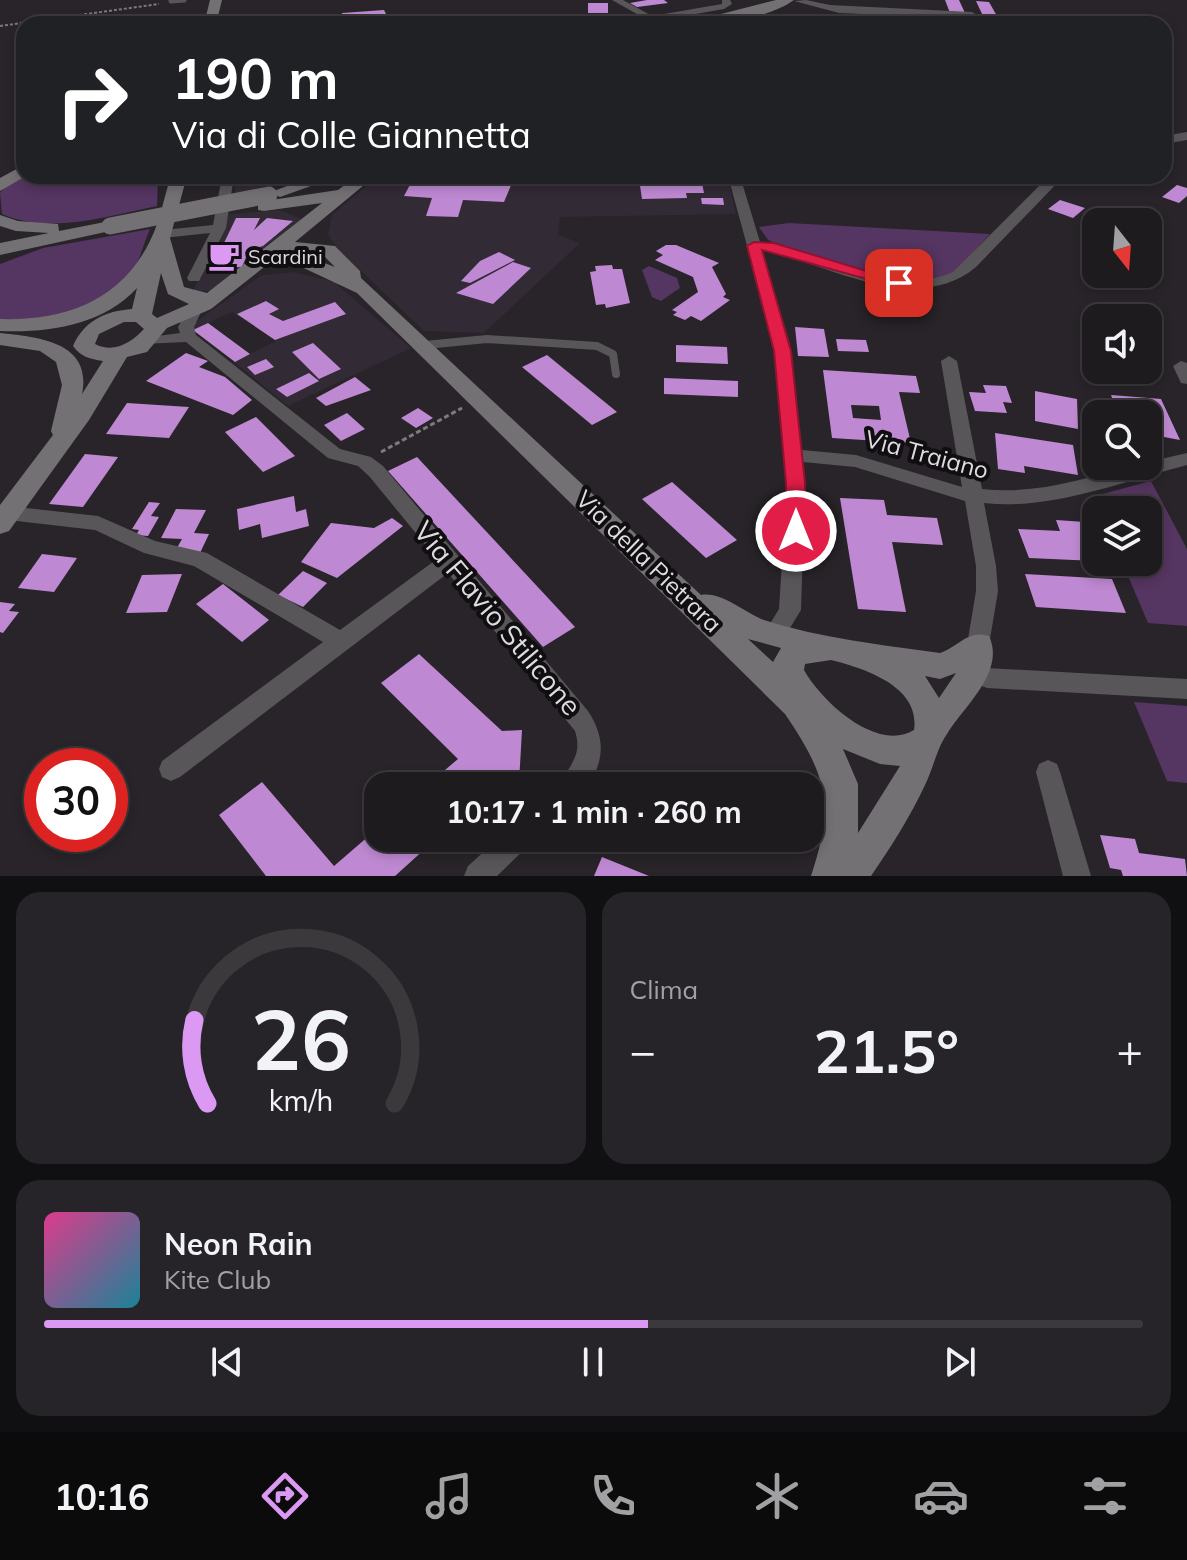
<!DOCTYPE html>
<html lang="it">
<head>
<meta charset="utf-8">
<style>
  :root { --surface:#1e1b1f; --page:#262428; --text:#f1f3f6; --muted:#a1a1a4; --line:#3c393d; --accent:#dc99f4 }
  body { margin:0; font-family:Mulish,sans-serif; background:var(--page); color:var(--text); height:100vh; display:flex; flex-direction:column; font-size:30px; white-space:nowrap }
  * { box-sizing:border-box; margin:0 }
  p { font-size:26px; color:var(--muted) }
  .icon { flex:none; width:44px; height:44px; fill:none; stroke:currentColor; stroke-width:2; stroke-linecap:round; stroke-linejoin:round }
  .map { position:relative; height:876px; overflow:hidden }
  .sheet { display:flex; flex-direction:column; gap:16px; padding:16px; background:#100f11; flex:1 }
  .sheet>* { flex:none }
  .banner { position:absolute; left:16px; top:16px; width:1156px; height:168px; border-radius:24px; box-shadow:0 4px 12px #0003,0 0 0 2px var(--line); background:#202124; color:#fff; overflow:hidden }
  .needle { width:52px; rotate:163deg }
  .buttons { position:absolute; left:1082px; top:208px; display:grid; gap:16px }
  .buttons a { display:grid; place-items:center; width:80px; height:80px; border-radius:16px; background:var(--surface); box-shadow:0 4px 12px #0003,0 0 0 2px var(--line); font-size:40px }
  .speed { position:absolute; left:24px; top:748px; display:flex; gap:16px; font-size:40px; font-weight:700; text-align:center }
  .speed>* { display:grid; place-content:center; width:104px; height:104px; border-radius:50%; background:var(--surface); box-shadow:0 4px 12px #0003,0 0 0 2px var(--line); line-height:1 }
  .speed .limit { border:12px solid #d22; background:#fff; color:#111 }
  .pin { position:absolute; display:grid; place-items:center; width:68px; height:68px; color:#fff; margin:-34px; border-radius:16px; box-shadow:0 4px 12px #0006 }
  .me { position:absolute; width:88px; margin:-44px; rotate:0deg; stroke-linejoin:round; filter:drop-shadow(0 0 6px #0008) }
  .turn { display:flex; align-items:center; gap:28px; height:168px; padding:0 24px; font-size:36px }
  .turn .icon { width:104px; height:104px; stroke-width:2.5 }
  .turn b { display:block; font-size:56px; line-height:68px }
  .big { font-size:60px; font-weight:700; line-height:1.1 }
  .sheet .card { flex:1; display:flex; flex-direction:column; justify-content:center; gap:12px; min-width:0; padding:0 28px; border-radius:24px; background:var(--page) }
  .sheet .dial { align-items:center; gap:0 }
  .dial svg { height:208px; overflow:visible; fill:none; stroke:var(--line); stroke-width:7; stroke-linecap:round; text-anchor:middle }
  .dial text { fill:var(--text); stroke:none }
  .song { display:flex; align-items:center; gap:24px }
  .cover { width:96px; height:96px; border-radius:12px; background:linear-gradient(135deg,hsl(330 70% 55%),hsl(190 70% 35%)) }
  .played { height:8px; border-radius:4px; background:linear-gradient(90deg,var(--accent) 55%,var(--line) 55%) }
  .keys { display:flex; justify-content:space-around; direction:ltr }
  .heat { display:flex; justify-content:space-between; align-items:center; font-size:44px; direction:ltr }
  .sheet .tiles { flex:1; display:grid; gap:16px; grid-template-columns:1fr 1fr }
  .card:last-child { grid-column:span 2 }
  .trip { position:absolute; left:364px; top:772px; width:460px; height:80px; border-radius:24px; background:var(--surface); box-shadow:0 4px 12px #0003,0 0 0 2px var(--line); font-weight:700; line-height:80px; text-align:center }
  .dock { display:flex; height:128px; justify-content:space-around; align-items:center; background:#0c0b0c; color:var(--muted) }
  .dock .icon { width:56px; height:56px }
  .dock .active { color:var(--accent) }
  .dock b { font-size:36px; color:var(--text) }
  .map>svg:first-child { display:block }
  .built { fill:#322a35 }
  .green { fill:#553561 }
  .building { fill:#be89d2; fill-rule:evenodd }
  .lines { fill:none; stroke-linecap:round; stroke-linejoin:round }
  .path-far1 { stroke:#7d7a7e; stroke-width:2; stroke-dasharray:3 2; stroke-linecap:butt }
  .path { stroke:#7d7a7e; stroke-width:3; stroke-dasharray:5 3; stroke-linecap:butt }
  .lane-far1 { stroke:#585659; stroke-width:5 }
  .lane { stroke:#585659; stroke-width:8 }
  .street { fill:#585659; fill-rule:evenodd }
  .secondary { fill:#747175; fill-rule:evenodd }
  .secondary-bridge { stroke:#747175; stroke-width:17 }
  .route { fill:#e11d48; stroke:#92132f; stroke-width:2 }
  .labels { text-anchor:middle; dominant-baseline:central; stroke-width:8; stroke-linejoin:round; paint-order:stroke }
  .far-poi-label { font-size:20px; fill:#dedcdf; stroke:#100e10; text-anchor:start }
  .street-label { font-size:24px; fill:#dedcdf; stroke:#100e10 }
  .near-street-label { font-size:28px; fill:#dedcdf; stroke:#100e10 }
</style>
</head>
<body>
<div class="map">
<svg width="1187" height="876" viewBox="0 0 1187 876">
  <rect width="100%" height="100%" fill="#282429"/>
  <g class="built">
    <polygon points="236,176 319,176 235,193"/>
    <polygon points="379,176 727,176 736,214 560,217 558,235 580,243 484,333 424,331 339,250 328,235 332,215"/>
    <polygon points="280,210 304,220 215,290 192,293 229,214"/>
    <polygon points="294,272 334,282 411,348 288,406 234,362 276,341 232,312 193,330 187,328 262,275"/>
  </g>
  <g class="green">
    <polygon points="854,13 968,18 965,24 908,24"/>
    <path d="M24,176H158L157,206C108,216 50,235 2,214L0,193L8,183Z"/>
    <polygon points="789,223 990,234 950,277 907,282 777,244 768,240 759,227"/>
    <path d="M150,229C143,244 138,269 127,281C99,313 41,324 0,319V264L43,248Z"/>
    <polygon points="649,266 677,278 680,288 661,301 652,297 642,270"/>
    <polygon points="1151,481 1187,549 1187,626 1148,623 1122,562 1148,562 1148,510 1100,510 1095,496"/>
    <polygon points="1134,702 1187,706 1187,783 1167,781"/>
  </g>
  <g class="building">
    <polygon points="647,0 664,0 668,3 637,7 630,3"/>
    <polygon points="945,0 959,0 965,13 950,13"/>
    <polygon points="976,1 989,2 997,16 983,16"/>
    <rect x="588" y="3" width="20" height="10"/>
    <polygon points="384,10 386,14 357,18 343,18 342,13"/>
    <polygon points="796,14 814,18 803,24 785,20"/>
    <polygon points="358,20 425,20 424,24 356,24"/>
    <polygon points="242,176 260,176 261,183 243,186"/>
    <polygon points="414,177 512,183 504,202 463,200 458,217 426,216 432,198 404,196"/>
    <polygon points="701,178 704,193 686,193 687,198 642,199 639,179"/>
    <polygon points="1177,185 1187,188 1187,196 1179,203 1162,197"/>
    <polygon points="701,198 723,198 724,205 702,204"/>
    <polygon points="1060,200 1085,208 1073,218 1048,209"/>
    <polygon points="236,218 260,218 254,230 267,218 293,221 263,246 249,250 242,267 212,268"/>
    <polygon points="666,245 676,245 719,263 712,267 726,294 723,297 730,300 701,321 691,316 685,320 673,315 677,312 672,310 698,292 693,277 655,260 663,255 656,251"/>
    <polygon points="499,252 515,260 470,283 461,281 480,261"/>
    <polygon points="513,262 531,268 493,304 456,293"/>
    <polygon points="612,265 613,269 622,269 630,303 606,308 605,304 596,305 590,272 596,271 595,266"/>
    <polygon points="266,301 279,309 269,314 283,321 335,302 346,314 275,340 237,314"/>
    <polygon points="208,323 250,354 235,362 193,330"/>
    <polygon points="795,327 824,329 829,357 798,356"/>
    <polygon points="836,339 866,340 869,352 838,351"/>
    <polygon points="313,343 341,369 319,379 292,352"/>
    <polygon points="676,345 727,347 728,364 676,362"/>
    <polygon points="186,353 208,361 199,367 225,377 252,400 233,415 146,381"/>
    <polygon points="547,355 617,412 592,425 522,367"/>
    <polygon points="266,359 274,367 255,375 247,367"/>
    <path d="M823,370L916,376L920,393L899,392L911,443L832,438ZM851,405L879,406L881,420L853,418Z"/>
    <polygon points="309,373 319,381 287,397 276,389"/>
    <polygon points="355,377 371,390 326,406 316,398"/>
    <polygon points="664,378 738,381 738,397 664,394"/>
    <polygon points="983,385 1006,386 1012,403 1003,402 1007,413 975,411 969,392 986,393"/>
    <polygon points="1035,391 1077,399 1078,429 1035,421"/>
    <polygon points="1111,395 1161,399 1180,440 1148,434 1148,414 1118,414"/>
    <polygon points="127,403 189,407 169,438 106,434"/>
    <polygon points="418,408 433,418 416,428 401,418"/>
    <polygon points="347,413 365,429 341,441 324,425"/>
    <polygon points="256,417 295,456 263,472 225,432"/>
    <polygon points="995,433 1073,445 1078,475 1024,466 1025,473 998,469"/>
    <polygon points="85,454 118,457 83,507 49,504"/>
    <polygon points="417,457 575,627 543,647 388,471"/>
    <polygon points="672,482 737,540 706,558 642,499"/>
    <polygon points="294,496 296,512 306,509 309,526 262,538 260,524 239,530 237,509"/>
    <polygon points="840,498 884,500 887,515 937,518 943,545 892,542 906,612 858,609"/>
    <polygon points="149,502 160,503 151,516 159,517 148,536 136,535 139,530 132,529"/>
    <polygon points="176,509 206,510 194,533 209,534 200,553 174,553 182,539 161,538"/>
    <polygon points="392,518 403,526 337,578 301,562 331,523 374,528"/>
    <polygon points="1056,520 1085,522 1096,548 1096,561 1029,558 1018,529 1060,531"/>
    <polygon points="42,554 77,558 54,592 18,588"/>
    <polygon points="303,571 327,583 303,607 278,595"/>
    <polygon points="182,574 167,612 126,613 142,575"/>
    <polygon points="1025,574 1112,579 1126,613 1036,607"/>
    <polygon points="223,584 269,620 242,642 196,604"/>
    <polygon points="0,602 15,604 9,611 19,612 3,633 0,632"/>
    <polygon points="419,654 502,731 522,730 519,783 426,786 458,759 381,683"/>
    <polygon points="262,782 334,866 378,828 378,838 437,838 395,876 266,876 219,815"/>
    <polygon points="1100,835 1135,839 1139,853 1185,859 1187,876 1123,876 1121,870 1110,868"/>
    <polygon points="602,857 649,876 594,876"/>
  </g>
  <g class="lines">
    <polyline class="path-far1" points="0,26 159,4"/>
    <polyline class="path" points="381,452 462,408"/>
    <polyline class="lane-far1" points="171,1 184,0"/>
    <polyline class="lane" points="425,345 487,339 597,346 613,354 616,374"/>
    <g class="street">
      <polygon points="612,0 623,0 652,16 722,4 722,0 730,0 732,4 724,9 651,22"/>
      <polygon points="806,0 830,5 972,12 977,15 972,18 839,13 794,1"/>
      <polygon points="762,13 770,15 761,24 750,24"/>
      <polygon points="1187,132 1187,140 1164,144 1164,136"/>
      <polygon points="222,176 234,176 226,228 199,281 189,281 187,278 210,233 163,238 156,234 163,230 213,225"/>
      <path d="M728,176H740L760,242L774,243C827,260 898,296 953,272L1040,185L1050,176H1064L976,267C927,308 858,280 804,262C791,258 776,251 762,250L789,341L802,450L856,455L962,487L941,361L949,356L957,361L982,489C1034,495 1083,479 1133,466H1148V462L1187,453V465C1124,481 1049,511 984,503L996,566L998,591L989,645L986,652L978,654L970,652L967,645L976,591V566L965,501L855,467L803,462L805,483L801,610L782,641L774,644L766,641L763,635L779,609L787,483L773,341Z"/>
      <path d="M194,305L202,310L194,327L196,335L340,449L371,457L383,466L588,711C605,737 605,759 588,786H559C569,765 583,756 575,731L448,573L180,777L171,781L162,777L159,769L162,761L323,642L194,566L144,553L95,530L8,520L1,518V508L8,506L98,516L155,541L207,553L340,630L437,559L369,476L358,466L328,458L186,342L142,344L140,341L142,338L180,333L178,327L189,307Z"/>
      <polygon points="1181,361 1187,363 1187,384 1181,383 1173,366"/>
      <polygon points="987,668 1187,679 1187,699 987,688 979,685 976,678 979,671"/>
      <polygon points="1048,760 1057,764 1060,772 1091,876 1063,876 1036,772 1039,764"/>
      <polygon points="499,838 531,838 527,847 497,876 464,876 468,866"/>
    </g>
    <g class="secondary">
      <polygon points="210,0 222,0 216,24 204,24"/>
      <path d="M776,0H794C766,20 716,24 682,24Z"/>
      <polygon points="24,165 26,176 0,191 0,178"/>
      <path d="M171,176H187L170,238L184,287L207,293L322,203L264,211L258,210V202L338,190L357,176H375L295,242L335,246L360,271L361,278L701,595C721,591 745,613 764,620C820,638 882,645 940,653C958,647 968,629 989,636C1006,672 963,707 947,734C937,748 933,769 925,785C910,817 891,847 871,876H811C835,804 827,776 785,714L357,293L278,256L211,309L167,328L147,352L127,357L89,420L9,531L0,534V505L53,435L51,431L62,385L56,362L40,351L0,345V333C36,337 93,341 82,394L103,361C90,359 81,357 73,346C84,321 105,311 132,309L137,288C103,325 49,333 0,331V319C63,321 120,302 150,241C160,222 164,197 171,176ZM300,254L323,255L335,267ZM161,273L168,294L189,304L157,318L152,314ZM124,322H136L144,329C132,342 114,354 95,344L99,334ZM748,639L781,648L773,662ZM831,660C863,668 921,686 914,730C877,753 821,701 804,670L805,664ZM956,673L939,698L925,676L940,679ZM843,749L880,764L900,766L858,833V784Z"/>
      <polygon points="314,176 339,176 280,197 271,192"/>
      <polygon points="0,215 18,221 58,224 59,231 110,221 119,226 110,231 0,255 0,243 49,233 16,231 0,226"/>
    </g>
    <polyline class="secondary-bridge" points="110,226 269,195"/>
  </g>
  <polygon class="route" points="754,242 774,243 906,283 899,288 762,250 791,351 805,483 806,531 796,539 786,531 786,483 774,351 747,246"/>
  <defs>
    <symbol id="cafe-bare" viewBox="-9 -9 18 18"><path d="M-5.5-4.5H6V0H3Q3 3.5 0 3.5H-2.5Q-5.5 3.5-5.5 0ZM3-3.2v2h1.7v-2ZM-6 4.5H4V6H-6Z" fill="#dc99f4" stroke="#100e10" stroke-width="2.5" paint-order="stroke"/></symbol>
  </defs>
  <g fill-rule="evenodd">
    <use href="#cafe-bare" x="202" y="234" width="44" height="44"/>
  </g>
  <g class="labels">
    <g class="far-poi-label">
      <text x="248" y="256">Scardini</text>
    </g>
    <g class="street-label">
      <text transform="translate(927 454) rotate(15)">Via Traiano</text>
      <text transform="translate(649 561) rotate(44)">Via della Pietrara</text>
    </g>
    <g class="near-street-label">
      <text transform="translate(498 618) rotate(50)">Via Flavio Stilicone</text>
    </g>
  </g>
</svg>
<div class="buttons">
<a><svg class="needle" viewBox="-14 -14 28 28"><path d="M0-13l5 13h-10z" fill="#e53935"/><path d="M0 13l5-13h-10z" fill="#a1a1a4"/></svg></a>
<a><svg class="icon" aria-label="sound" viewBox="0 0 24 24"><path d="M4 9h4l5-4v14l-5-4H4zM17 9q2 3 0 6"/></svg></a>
<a><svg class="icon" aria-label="search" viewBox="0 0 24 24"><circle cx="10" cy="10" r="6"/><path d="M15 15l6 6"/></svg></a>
<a><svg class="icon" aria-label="layers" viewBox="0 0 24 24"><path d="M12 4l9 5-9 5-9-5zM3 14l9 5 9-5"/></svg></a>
</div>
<div class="speed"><div class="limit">30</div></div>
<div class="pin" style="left:899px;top:283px;background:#d93025"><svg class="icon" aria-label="arrive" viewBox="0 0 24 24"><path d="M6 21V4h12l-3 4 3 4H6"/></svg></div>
<svg class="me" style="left:796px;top:531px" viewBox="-20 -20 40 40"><circle r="17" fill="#e11d48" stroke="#fff" stroke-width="3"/><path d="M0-11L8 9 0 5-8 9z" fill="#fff"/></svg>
<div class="trip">10:17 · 1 min · 260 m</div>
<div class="banner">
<div class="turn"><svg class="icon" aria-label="right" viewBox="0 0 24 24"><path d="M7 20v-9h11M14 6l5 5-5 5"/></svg><div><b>190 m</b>Via di Colle Giannetta</div></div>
</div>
</div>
<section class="sheet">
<div class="tiles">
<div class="card dial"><svg viewBox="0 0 100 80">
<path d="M14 69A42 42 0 1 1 86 69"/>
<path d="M14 69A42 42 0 0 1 9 37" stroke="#dc99f4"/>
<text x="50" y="56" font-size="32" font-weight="700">26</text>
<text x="50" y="72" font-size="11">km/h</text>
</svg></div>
<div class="card"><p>Clima</p>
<div class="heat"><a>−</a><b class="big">21.5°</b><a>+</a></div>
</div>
<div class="card">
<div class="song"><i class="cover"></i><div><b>Neon Rain</b><p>Kite Club</p></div></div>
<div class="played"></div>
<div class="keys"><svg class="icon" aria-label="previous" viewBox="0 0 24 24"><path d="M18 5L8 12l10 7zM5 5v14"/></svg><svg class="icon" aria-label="pause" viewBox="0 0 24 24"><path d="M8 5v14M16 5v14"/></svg><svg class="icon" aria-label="next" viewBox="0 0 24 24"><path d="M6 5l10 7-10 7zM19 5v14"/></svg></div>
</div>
</div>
</section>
<nav class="dock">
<b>10:16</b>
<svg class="icon active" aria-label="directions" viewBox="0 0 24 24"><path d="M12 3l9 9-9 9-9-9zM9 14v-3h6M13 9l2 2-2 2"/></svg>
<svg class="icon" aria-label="music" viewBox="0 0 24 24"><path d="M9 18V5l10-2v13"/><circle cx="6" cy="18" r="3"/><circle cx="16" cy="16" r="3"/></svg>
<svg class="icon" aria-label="phone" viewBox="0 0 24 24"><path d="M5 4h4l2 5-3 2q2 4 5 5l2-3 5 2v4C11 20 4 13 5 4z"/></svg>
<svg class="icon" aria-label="climate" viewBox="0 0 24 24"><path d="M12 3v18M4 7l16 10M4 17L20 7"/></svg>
<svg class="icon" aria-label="car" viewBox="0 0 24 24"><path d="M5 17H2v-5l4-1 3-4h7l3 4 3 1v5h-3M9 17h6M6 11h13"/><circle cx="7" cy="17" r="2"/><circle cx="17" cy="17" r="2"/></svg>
<svg class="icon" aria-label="filters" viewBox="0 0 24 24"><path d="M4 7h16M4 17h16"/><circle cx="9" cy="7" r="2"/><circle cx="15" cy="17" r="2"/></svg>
</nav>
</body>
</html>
